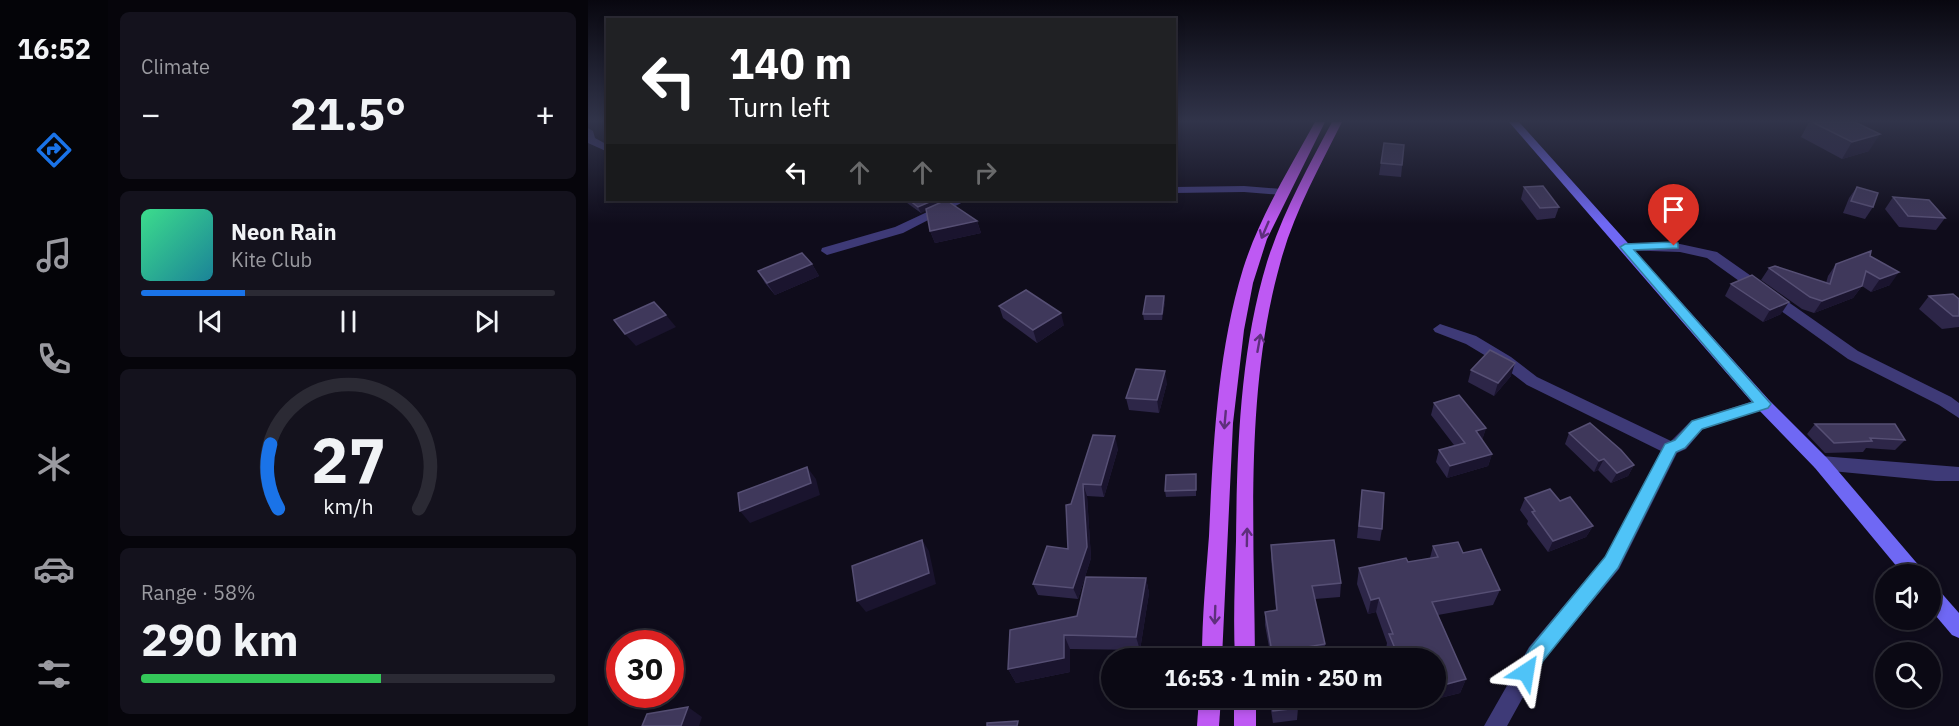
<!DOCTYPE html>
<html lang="en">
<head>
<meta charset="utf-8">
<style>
  :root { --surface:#0b0914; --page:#14121d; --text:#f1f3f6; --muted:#9a9aa0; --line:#2b2a34; --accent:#1a73e8 }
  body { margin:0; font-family:"IBM Plex Sans",sans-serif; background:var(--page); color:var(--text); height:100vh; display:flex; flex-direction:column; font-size:22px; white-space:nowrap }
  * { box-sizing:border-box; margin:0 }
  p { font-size:20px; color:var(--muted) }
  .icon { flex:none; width:33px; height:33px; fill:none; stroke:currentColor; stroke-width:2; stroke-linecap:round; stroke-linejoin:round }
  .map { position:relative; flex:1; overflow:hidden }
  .details { display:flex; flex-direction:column; gap:12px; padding:12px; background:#06050b; width:480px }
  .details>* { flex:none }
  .guide { position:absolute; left:18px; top:18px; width:570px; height:183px; border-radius:0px; box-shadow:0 3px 9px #0003,0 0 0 2px var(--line); background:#202124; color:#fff; overflow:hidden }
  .buttons { position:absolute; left:1287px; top:564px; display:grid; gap:12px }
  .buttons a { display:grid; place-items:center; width:66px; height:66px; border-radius:50%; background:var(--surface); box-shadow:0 3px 9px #0003,0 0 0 2px var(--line); font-size:30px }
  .speed { position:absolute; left:18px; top:630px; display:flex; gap:12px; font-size:30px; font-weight:700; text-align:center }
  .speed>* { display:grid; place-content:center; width:78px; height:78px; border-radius:50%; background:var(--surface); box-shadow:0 3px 9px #0003,0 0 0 2px var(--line); line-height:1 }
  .speed .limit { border:9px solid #d22; background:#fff; color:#111 }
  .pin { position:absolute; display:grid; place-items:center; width:51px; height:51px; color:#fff; margin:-62px -26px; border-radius:50% 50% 50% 0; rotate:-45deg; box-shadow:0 0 6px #0007 }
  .pin .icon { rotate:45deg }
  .me { position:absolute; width:66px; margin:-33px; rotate:33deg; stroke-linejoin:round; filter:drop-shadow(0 0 4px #0008) }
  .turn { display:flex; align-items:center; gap:21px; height:126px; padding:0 24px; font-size:27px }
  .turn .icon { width:78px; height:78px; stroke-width:2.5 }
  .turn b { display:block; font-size:42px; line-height:51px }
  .lanes { display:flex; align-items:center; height:57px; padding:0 24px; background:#0003; justify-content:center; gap:30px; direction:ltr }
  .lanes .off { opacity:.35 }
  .big { font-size:45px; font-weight:700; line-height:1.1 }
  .details .tile { flex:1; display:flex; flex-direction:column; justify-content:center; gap:9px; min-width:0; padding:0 21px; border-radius:9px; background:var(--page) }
  .details .dial { align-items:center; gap:0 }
  .dial svg { height:156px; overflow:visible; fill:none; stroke:var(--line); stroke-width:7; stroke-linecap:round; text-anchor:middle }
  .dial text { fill:var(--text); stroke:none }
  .song { display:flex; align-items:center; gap:18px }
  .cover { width:72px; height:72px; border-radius:9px; background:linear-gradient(135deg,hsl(150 70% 55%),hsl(190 70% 35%)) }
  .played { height:6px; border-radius:3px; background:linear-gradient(90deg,var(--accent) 25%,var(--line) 25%) }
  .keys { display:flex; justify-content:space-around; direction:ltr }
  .heat { display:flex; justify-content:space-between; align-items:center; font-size:33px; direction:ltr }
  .charge { height:9px; border-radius:4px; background:linear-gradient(90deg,#34c759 58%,var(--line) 0) }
  .trip { position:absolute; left:513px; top:648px; width:345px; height:60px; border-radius:30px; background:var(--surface); box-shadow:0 3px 9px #0003,0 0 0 2px var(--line); font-weight:700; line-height:60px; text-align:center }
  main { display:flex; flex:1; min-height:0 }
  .tabs { display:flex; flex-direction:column; width:108px; justify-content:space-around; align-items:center; background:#040408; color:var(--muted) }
  .tabs .icon { width:42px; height:42px }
  .tabs .current { color:var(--accent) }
  .tabs b { font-size:27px; color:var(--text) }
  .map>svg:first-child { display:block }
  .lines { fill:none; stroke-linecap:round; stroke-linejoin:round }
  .street { fill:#3e3a77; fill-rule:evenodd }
  .secondary { fill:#6f68f4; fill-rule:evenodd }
  .primary { fill:#be59f3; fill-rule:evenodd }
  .wall { fill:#2d2648 }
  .shaded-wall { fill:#1a142e }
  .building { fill:#3f385b; stroke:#564f74; stroke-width:1.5 }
  .oneway { stroke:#5e2f7c }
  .route { fill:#4fc3f7; stroke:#337fa1; stroke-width:1.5 }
</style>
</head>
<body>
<main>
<nav class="tabs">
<b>16:52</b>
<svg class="icon current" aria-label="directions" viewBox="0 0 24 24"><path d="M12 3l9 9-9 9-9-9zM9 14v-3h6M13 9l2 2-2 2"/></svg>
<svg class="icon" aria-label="music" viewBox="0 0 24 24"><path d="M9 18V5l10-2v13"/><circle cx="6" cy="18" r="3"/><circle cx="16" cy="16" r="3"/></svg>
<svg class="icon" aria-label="phone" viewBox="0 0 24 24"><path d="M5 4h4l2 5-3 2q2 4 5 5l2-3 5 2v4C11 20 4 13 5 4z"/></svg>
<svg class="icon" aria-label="climate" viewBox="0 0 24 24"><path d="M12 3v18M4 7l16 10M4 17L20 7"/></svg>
<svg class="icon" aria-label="car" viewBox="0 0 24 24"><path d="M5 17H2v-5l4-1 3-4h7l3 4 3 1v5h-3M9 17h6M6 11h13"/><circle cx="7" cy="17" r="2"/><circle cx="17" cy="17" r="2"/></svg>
<svg class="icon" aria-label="filters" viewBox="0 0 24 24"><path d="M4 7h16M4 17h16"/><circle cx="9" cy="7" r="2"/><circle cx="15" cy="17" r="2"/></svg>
</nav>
<section class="details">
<div class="tile"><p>Climate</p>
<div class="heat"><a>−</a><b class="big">21.5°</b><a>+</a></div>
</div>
<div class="tile">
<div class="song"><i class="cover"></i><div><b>Neon Rain</b><p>Kite Club</p></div></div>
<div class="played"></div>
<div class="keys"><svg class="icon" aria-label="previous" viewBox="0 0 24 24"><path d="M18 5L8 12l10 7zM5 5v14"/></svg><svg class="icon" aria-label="pause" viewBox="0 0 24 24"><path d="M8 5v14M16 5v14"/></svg><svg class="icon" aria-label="next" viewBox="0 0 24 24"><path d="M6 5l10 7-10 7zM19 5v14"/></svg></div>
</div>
<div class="tile dial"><svg viewBox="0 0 100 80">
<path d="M14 69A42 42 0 1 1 86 69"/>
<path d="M14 69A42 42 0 0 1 10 36" stroke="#1a73e8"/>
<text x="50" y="56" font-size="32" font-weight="700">27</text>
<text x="50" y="72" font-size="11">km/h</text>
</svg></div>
<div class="tile"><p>Range · 58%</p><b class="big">290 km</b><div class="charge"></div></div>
</section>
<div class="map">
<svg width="1371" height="726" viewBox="0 0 1371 726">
  <rect width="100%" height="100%" fill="#0f0c1b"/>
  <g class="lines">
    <g class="street">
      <polygon points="0,128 5,131 7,138 20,145 20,152 0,143"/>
      <polygon points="656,186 694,189 700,192 694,195 656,192 586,193 586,187"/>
      <polygon points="365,200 379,200 315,233 239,255 233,251 234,248 307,227"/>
      <polygon points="1037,243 1092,244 1129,252 1270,351 1363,397 1371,403 1371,418 1351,405 1260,359 1119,258 1092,252 1033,250 1031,247"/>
      <polygon points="852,324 888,336 923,357 949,377 1083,441 1103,421 1175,398 1181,400 1183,404 1181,408 1115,429 1098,449 1089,453 1031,569 955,661 919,726 896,726 941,647 1017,557 1073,451 939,385 913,365 878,344 847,332 845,329"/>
      <polygon points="1233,456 1371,467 1371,481 1348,481 1233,470 1227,468 1224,463 1227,458"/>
    </g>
    <g class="secondary">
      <polygon points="921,122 931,122 1181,400 1239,458 1333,568 1335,574 1315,574 1227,468 1169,408"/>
      <polygon points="1342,585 1349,588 1371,613 1371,638 1364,635 1342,609"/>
    </g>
    <g class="primary">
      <path d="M727,122H737L679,239L665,283L656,330L645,423L634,658H614C614,618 618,576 621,536C625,448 629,354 655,269C671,218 701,169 727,122Z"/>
      <path d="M744,122H754C731,168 705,214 692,264C657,390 666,528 667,658H647C645,619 647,580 648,541C649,448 652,351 679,262C695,212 720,167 744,122Z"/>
      <polygon points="611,698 633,698 631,726 609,726"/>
      <rect x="646" y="698" width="22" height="28"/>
    </g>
  </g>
  <g class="wall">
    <polygon points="1221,122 1267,122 1281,151 1254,159 1213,137"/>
    <polygon points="796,143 816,145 813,177 791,175"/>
    <polygon points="936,187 971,207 967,218 949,220 933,199"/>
    <polygon points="1269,187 1285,207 1277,219 1255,213 1261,198"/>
    <polygon points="1305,197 1357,218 1348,230 1311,227 1297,209"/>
    <polygon points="315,200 350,200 351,203 389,221 393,233 347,243 342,231 338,210 333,213"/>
    <polygon points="1282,256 1302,285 1283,292 1274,286 1265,298 1226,313 1214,309 1173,280 1181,268 1238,283 1240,276 1248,264"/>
    <polygon points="224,264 231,276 187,295 177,283 170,271"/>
    <polygon points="1143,284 1193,314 1175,322 1137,296"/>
    <polygon points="576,296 577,302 574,320 556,320 555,314"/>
    <polygon points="1341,296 1371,299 1371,327 1354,329 1331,309"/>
    <polygon points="411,306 476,325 449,343 415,318"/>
    <polygon points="883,370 923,376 906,396 880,382"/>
    <polygon points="579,383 571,413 541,410 538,398"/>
    <polygon points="846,403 898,428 894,440 904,454 900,466 859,478 848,462 851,450 866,445 843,415"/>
    <polygon points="1227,424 1317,440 1307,450 1278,448 1275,452 1237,453 1219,434"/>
    <polygon points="981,433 1046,465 1040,476 1023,483 1010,470 1006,472 977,444"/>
    <polygon points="505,435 530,449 516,497 499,496 503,558 490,599 450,595 445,584 480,549 483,504"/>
    <polygon points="608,474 608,496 578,497 577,491"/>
    <polygon points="774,490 794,529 792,541 769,538"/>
    <polygon points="937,498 972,501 1005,526 998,537 960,552 939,524 940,521 932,510"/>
    <polygon points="683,545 753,583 752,597 727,599 737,644 736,657 727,658 683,658 677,625 677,612 688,610 683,559"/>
    <polygon points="845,546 875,553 912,590 905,605 850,615 878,679 872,693 820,706 816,698 848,698 848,658 802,658 798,649 799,643 788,612 780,614 769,584 771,568 820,562 842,558"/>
    <polygon points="558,578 561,593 552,650 482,649 482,672 428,683 420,669 489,616"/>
    <polygon points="681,698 708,698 710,708 709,720 685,723"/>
  </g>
  <g class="shaded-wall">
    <polygon points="1292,134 1281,151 1254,159 1264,142"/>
    <polygon points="346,200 350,200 352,204 333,213 330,207"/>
    <polygon points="389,221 393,233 347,243 342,231"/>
    <polygon points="224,264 231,276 187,295 179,283"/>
    <polygon points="1311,272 1302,285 1283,292 1292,279"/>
    <polygon points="1274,286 1265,298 1226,313 1234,301"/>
    <polygon points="576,296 577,302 574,320 574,314"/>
    <polygon points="1201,302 1193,314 1175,322 1182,310"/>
    <polygon points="473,313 476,325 449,343 445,330"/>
    <polygon points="78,315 88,327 48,346 37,334"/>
    <polygon points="927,363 923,376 906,396 910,383"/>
    <polygon points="577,371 579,383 571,413 569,400"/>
    <polygon points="898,428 894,440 888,431"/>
    <polygon points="527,436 530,449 516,497 513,485"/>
    <polygon points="904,454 900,466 859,478 862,466"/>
    <polygon points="1016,459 1010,470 1006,472 1011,461"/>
    <polygon points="1046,465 1040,476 1023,483 1029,473"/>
    <polygon points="219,467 228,479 232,495 162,523 152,511"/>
    <polygon points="495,484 499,496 503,558 490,599 485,588"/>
    <polygon points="1005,526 998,537 960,552 965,541"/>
    <polygon points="334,540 341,551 348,584 278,612 269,601"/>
    <polygon points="558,578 561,593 552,650 548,637"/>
    <polygon points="791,598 788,612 780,614 783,600"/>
    <polygon points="476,635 482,649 482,672 428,683 420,669"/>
    <polygon points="878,679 872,693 820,706 823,698 848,698 848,687"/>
    <polygon points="100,707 114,717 111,726 93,726"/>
  </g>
  <g class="building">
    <polygon points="1224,122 1267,122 1292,134 1264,142"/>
    <polygon points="796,143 816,145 814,165 793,163"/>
    <polygon points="955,186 971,207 952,208 936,187"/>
    <polygon points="1269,187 1290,193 1285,207 1263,201"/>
    <polygon points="1305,197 1341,200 1357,218 1320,216"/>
    <polygon points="321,200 346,200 330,207"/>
    <polygon points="358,200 389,221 342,231 338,209"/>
    <polygon points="1283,251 1282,256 1311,272 1292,279 1278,271 1274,286 1234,301 1222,297 1181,268 1187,266 1242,284 1248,264"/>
    <polygon points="214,253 224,264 179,283 170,271"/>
    <polygon points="1164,275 1201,302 1182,310 1143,284"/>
    <polygon points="438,290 473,313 445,330 411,306"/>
    <polygon points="1365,294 1371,299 1371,316 1365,316 1341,296"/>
    <polygon points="558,296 576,296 574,314 555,314"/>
    <polygon points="66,302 78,315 37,334 26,320"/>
    <polygon points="902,350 927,363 910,383 883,370"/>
    <polygon points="548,369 577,371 569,400 538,398"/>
    <polygon points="871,395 898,428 888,431 904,454 862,466 851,450 877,443 846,403"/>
    <polygon points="1002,423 1033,450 1046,465 1029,473 1016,459 1011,461 981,433"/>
    <polygon points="1227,424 1307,424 1317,440 1282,438 1284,441 1246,443"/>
    <polygon points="505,435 527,436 513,485 495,484 499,547 485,588 445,584 459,546 480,549 478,505 483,504"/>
    <polygon points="219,467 223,483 152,511 150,493"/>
    <polygon points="608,474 608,490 577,491 578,475"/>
    <polygon points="962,489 972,501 982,497 1005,526 965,541 944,512 947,511 937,498"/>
    <polygon points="774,490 796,493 794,529 771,526"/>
    <polygon points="334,540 341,573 269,601 264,566"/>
    <polygon points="746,540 753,583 724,586 737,644 701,650 702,658 685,658 677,612 689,610 683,545"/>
    <polygon points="870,542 875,553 893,549 912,590 844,602 878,679 848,687 848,658 811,658 801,634 805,634 791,598 783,600 771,568 818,558 820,562 850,557 845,546"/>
    <polygon points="498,577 558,578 548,637 476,635 476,658 420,669 422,630 489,616"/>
    <polygon points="683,698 708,698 710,708 685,711"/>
    <polygon points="100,707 93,726 54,726 59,714"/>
    <polygon points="430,721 429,726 399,726 399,723"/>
  </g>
  <defs><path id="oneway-shaft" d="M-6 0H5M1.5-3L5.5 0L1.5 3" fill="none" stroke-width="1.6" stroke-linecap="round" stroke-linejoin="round" transform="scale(1.5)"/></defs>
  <g class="oneway">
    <use href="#oneway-shaft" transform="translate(677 230) rotate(113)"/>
    <use href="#oneway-shaft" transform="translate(671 343) rotate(-80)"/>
    <use href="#oneway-shaft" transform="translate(637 420) rotate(95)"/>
    <use href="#oneway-shaft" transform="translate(659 537) rotate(-89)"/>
    <use href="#oneway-shaft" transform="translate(627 615) rotate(92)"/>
  </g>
  <linearGradient id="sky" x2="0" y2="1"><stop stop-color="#08070f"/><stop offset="0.54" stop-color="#31344a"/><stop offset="1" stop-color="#31344a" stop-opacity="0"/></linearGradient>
  <rect width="1371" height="224" fill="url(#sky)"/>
  <polygon class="route" points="1086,242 1090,243 1090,248 1046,250 1183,404 1180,408 1114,429 1097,448 1088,452 1030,568 955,661 945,679 938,682 931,679 928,672 942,648 1017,557 1077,444 1087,440 1104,421 1165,402 1032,247 1037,244"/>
</svg>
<div class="buttons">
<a><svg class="icon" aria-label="sound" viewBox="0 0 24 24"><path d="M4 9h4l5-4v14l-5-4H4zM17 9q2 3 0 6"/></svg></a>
<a><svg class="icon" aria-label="search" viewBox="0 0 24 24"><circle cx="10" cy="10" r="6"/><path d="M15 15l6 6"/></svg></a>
</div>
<div class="speed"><div class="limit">30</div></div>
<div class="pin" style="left:1086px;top:246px;background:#d93025"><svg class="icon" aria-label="arrive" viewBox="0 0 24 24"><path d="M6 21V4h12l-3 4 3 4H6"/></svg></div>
<svg class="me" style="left:938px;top:672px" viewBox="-20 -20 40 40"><path d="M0-17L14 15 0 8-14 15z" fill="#4fc3f7" stroke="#fff" stroke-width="4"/></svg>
<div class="trip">16:53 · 1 min · 250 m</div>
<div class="guide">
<div class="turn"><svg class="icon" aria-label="left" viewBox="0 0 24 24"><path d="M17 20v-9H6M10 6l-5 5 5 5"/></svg><div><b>140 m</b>Turn left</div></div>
<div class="lanes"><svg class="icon" aria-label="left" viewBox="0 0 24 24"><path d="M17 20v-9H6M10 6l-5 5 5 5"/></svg><svg class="icon off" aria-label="ahead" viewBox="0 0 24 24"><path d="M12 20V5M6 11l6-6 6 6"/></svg><svg class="icon off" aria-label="ahead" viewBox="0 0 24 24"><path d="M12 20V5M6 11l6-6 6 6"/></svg><svg class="icon off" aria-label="right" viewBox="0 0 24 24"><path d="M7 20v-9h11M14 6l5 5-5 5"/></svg></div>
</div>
</div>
</main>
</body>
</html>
